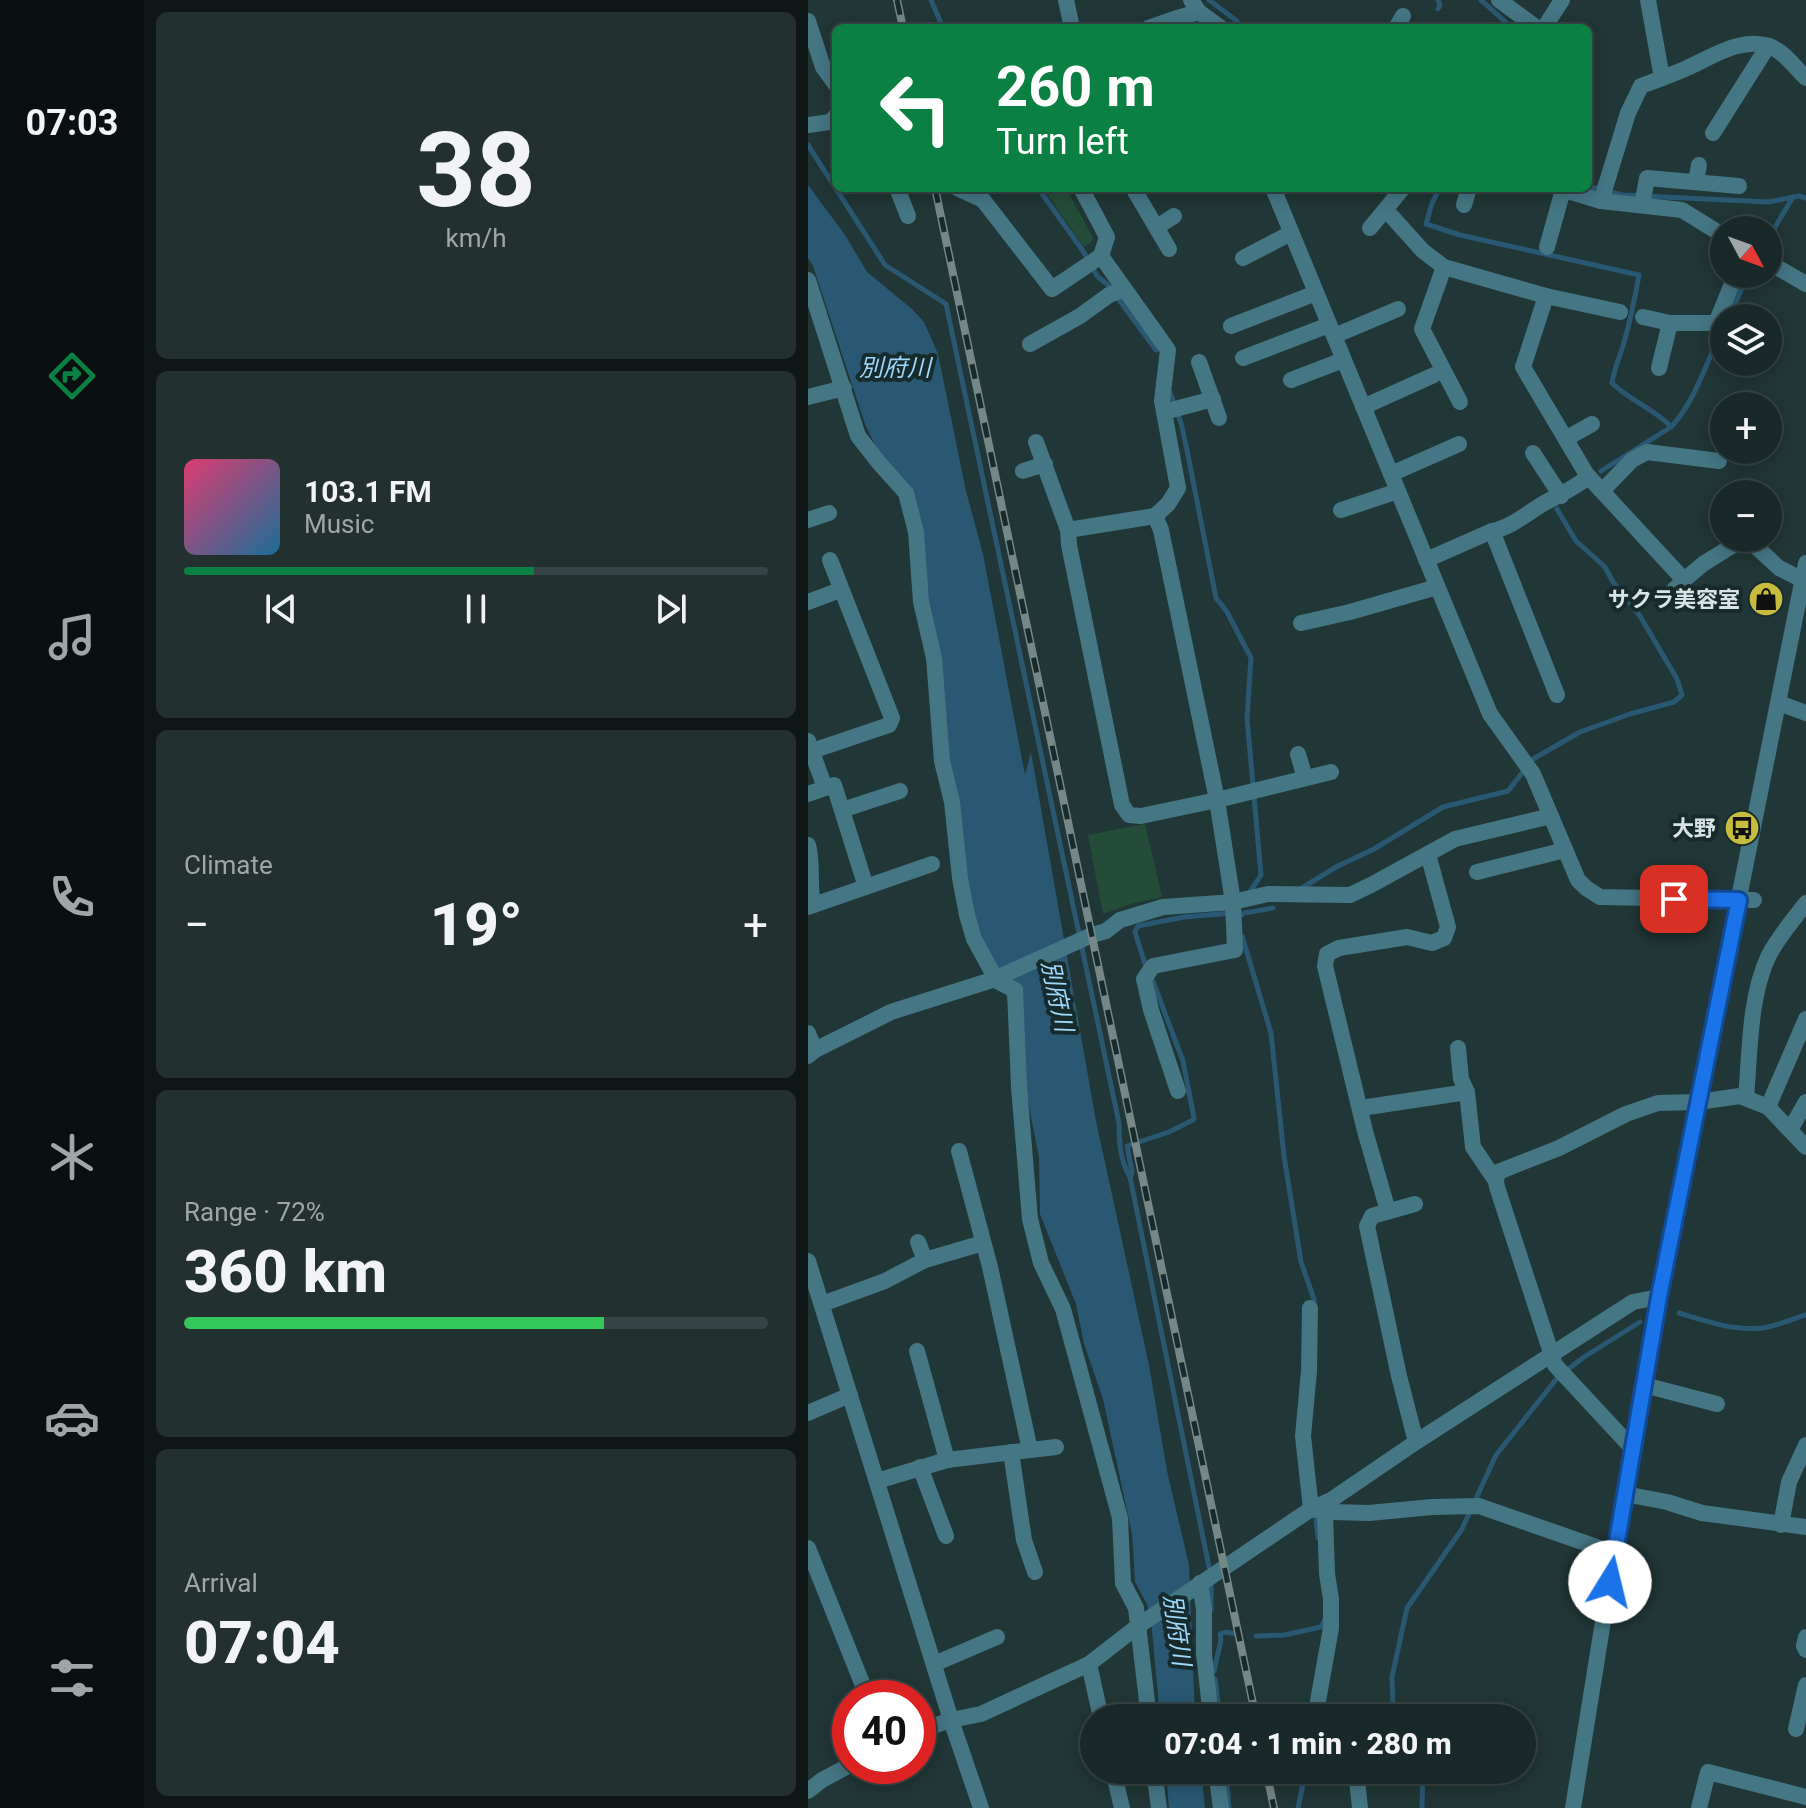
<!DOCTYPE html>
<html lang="en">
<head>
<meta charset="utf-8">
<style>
  :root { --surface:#192828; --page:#223030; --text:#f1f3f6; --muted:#9fa6a8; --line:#374445; --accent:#0b8043 }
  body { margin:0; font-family:Roboto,"Noto Sans JP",sans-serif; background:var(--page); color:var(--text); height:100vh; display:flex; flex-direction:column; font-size:30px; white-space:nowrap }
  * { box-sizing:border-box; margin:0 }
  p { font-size:26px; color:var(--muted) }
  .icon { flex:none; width:44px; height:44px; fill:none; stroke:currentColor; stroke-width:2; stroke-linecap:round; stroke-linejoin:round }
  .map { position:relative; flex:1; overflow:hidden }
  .sheet { display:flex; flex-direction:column; gap:12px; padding:12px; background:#0e1616; width:664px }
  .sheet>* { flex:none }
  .top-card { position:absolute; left:24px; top:24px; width:760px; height:168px; border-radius:12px; box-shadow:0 4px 20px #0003,0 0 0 2px var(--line); background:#0b8043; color:#fff; overflow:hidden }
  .needle { width:52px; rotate:131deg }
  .tools { position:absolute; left:902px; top:216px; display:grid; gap:16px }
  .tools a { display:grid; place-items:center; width:72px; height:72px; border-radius:50%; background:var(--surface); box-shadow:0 4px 20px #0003,0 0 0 2px var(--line); font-size:40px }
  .speed { position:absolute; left:24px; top:1680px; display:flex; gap:16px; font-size:40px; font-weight:700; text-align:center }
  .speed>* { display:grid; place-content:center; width:104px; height:104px; border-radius:50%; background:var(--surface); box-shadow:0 4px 20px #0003,0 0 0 2px var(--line); line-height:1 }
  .speed .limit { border:12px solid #d22; background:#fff; color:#111 }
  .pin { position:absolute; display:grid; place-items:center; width:68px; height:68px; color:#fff; margin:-34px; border-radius:16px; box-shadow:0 4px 12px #0006 }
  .me { position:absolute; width:88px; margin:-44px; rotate:9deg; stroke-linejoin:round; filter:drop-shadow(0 0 6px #0008) }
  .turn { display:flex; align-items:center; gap:28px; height:168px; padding:0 32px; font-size:36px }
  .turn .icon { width:104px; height:104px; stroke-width:2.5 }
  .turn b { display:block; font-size:56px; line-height:68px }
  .big { font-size:60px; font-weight:800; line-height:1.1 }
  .sheet .card { flex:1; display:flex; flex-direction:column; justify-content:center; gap:12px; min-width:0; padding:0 28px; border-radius:12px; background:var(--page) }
  .sheet .dial { align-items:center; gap:0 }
  .dial b { font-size:104px; line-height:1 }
  .song { display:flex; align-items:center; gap:24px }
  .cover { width:96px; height:96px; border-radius:12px; background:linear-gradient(135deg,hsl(340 70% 55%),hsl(200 70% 35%)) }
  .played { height:8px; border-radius:4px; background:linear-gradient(90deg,var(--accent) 60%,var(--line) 60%) }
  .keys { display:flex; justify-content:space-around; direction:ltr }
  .heat { display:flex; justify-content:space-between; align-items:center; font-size:44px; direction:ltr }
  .charge { height:12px; border-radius:6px; background:linear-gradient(90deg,#34c759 72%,var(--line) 0) }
  .trip { position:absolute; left:272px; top:1704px; width:456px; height:80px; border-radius:40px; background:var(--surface); box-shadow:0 4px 20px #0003,0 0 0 2px var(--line); font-weight:800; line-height:80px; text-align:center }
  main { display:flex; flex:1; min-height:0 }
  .dock { display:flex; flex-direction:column; width:144px; justify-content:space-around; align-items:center; background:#0a1010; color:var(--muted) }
  .dock .icon { width:56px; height:56px }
  .dock .current { color:var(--accent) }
  .dock b { font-size:36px; color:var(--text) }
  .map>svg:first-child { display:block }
  .green { fill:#254c39 }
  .water { fill:#2a5873 }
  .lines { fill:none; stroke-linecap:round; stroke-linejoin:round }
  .stream { stroke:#2a5873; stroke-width:5 }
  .minor { stroke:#457684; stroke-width:16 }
  .tertiary { stroke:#457684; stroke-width:16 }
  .rail-casing { stroke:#768787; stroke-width:8 }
  .rail { stroke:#172b2c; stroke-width:5; stroke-dasharray:15; stroke-linecap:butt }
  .route-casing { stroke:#114b97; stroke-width:20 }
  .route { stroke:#1a73e8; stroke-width:14 }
  .labels { text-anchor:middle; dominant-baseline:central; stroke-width:8; stroke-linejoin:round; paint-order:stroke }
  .poi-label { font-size:22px; font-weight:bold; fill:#d7e3e4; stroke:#172b2c; text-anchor:end }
  .water-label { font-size:24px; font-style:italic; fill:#9fd8fd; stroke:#172b2c }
</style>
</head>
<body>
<main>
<nav class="dock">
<b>07:03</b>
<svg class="icon current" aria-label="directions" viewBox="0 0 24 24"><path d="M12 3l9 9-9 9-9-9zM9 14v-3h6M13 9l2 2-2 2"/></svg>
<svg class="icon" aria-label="music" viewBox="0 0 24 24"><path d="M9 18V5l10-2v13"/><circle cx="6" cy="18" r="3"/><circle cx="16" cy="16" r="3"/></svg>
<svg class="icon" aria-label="phone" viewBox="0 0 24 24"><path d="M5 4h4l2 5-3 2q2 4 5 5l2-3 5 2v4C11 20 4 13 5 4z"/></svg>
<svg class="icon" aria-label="climate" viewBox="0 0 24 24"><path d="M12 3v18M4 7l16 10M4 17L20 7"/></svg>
<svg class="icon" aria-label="car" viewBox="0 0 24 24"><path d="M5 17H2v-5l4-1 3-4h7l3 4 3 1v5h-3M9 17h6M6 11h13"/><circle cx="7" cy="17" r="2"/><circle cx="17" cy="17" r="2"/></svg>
<svg class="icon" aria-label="filters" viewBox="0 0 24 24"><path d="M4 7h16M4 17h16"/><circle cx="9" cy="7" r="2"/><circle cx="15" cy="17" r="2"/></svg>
</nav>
<section class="sheet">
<div class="card dial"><b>38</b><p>km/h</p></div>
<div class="card">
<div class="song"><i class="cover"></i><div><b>103.1 FM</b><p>Music</p></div></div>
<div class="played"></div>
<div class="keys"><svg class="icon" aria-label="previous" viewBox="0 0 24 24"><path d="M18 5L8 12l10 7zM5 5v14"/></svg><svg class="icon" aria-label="pause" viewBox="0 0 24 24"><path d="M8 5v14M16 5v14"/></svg><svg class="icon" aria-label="next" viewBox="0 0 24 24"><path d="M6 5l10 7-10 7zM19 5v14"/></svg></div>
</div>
<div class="card"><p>Climate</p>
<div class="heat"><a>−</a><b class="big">19°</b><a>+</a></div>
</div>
<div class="card"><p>Range · 72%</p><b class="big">360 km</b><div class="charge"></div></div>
<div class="card"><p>Arrival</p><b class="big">07:04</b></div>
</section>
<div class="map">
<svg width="998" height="1808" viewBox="0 0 998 1808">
  <rect width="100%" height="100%" fill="#213636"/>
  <g class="green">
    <polygon points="235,188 258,188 285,238 282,243 276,247"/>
    <polygon points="337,824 354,897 323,904 295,914 280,835"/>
  </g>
  <g class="water">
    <polygon points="0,185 37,235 59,272 104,309 116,322 130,354 158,491 175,554 217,775 223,752 288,1121 341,1365 359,1471 381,1565 387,1718 352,1718 344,1630 339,1604 327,1582 324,1534 295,1399 276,1344 268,1304 232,1214 231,1157 199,997 173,936 162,905 139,761 110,517 69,449 57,424 5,266 0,258"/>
    <polygon points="358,1770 393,1770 397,1808 361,1808"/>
  </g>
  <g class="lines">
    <g class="stream">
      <polyline points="123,0 135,28"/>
      <polyline points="401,0 429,21"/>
      <polyline points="630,0 632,5 630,9"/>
      <polyline points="673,0 704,28"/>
      <path d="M0,145L77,265L138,304L311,1123C311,1141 312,1161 322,1177L401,1567"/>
      <polyline points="780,186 814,195 960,202 991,196 998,198"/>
      <polyline points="230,188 275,251 289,276 300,285 348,350"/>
      <path d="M632,188L624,203L618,224L652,235L831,275C827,298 822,322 815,346C811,358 806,370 804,383C822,401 847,409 863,427"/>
      <polyline points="960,239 985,197"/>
      <polyline points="921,318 940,274"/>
      <polyline points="362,392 373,423 379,450 408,598 419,612 443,658 439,718 453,875 440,895"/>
      <path d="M793,471L863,427C889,399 898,361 916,327"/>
      <polyline points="494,888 528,867 566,849 635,807 700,791 725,759 772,732 822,714 866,702 874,695 869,679 832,616 805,582 797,567 768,541 749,509"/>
      <polyline points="430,913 434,915 436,913 465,908"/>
      <polyline points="434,936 463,1033 476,1156 493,1262 506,1299 506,1306"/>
      <polyline points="338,967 327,932 330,926 376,917 424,913"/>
      <polyline points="323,1176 324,1172 319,1146 361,1132 385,1120 386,1118 375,1061 343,976"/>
      <path d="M871,1313C897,1321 926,1331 954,1328C969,1326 984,1319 998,1315"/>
      <polyline points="508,1518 510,1538"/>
      <polyline points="403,1585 403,1610"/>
      <polyline points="448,1636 476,1635 513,1627 517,1619"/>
      <polyline points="406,1671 413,1640 412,1634 418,1632 429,1634"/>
      <polyline points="407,1679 412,1718"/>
      <polyline points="591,1718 585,1708 584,1677 599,1608 654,1529 688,1455 750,1377 776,1357 832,1322"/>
      <polyline points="418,1770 421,1808"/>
      <polyline points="490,1808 498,1770"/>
      <polyline points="614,1808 615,1770"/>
    </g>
    <g class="minor">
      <polyline points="258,0 264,28"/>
      <polyline points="383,0 391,12 413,28"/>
      <polyline points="691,0 729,28"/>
      <polyline points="840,0 854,78"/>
      <polyline points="0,21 15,67 28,85"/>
      <polyline points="340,28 369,18 391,12"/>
      <polyline points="588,28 595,16"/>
      <polyline points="736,28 754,0"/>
      <polyline points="0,125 22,122 28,116"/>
      <polyline points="905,133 960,46"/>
      <polyline points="888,182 891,165"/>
      <polyline points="89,188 100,216"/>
      <polyline points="149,188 175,200 244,289 293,256"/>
      <polyline points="273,188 299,237 293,256 360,350 354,401 370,488 360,504 347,516 353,530 409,800 425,902 427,950 345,966 336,979 343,1010 370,1091"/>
      <polyline points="325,188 361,249"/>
      <polyline points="465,188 682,714 725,774 770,880 778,888 792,897 946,900"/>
      <polyline points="750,188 793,201 874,210 916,236"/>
      <path d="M793,201L820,113L833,86C848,80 864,75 879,68C904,57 932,37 961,46C976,51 987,68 998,78"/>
      <polyline points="656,205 661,188"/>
      <polyline points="834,205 839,178 931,186"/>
      <polyline points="578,210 615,251 636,267 738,296 812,312"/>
      <polyline points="349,227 366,216"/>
      <polyline points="562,228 595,188"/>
      <polyline points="739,247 755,190"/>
      <polyline points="435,258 483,233"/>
      <polyline points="960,262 998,284"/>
      <polyline points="636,267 614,329 652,402"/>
      <polyline points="0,280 50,436 72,464 98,493 108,532 113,602 126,658 134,761 144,802 152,878 159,915 166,939 189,981 207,990 211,1087 222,1219 233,1263 255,1309 312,1518 315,1583 328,1608 341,1718"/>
      <polyline points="738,296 715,367 779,475 876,580 895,564 932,541 944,543 971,568 995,580"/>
      <polyline points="835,317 862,323 908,323 928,274"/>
      <polyline points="423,326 508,293"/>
      <polyline points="526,336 590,309"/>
      <polyline points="222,344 272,316 301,295 316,289"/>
      <polyline points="435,358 521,325"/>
      <polyline points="391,362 411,418"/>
      <polyline points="851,368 862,323"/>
      <polyline points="483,380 535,360"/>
      <polyline points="0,397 36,388"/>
      <polyline points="555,407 626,375"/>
      <polyline points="356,412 405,399"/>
      <polyline points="759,438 784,424"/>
      <polyline points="228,442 260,530 261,545 314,805 321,815 333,816 409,800 523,772"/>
      <polyline points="725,453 753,496"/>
      <polyline points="215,471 237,464"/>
      <polyline points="583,474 651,444"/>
      <polyline points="794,491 824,460 839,452 911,461"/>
      <polyline points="533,510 590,491"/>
      <polyline points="0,520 21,513"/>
      <polyline points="260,530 347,516"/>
      <polyline points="684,531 749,695"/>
      <path d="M618,560L684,531C706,527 722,510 742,500C756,493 768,486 781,477"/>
      <polyline points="859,597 876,580"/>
      <polyline points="0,602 32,590"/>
      <polyline points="493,623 542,612 629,587"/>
      <polyline points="971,703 998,713"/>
      <polyline points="0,741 17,788"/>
      <polyline points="4,751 81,725 84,718 22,560"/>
      <polyline points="490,754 497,778"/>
      <polyline points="0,794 26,785 58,887"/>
      <polyline points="34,810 92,791"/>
      <path d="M0,845C5,862 1,885 5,905"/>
      <polyline points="669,872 757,850"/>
      <polyline points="0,907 124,864"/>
      <polyline points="0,1033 7,1050"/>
      <polyline points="650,1048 653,1079 659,1092 665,1147 688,1181"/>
      <polyline points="0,1056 7,1050 83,1012 184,980 284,935 298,931 312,920 355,907 425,902 460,894 542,895 563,885 647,839 743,816"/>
      <path d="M938,1098C942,1053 941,996 961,955C971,936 986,919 998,903"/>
      <polyline points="960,1107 998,1019"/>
      <polyline points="553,1108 659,1092"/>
      <polyline points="982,1130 998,1102"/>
      <polyline points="151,1151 182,1267 222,1450"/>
      <polyline points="607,1204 564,1216 559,1226 591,1376 608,1442"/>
      <polyline points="580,1211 557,1131 517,966 519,954 531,948 599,937 624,943 636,938 640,927 620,854"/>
      <polyline points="110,1242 117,1260"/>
      <polyline points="0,1261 143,1720 173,1808"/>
      <polyline points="14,1304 77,1281 117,1260 175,1243"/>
      <polyline points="502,1308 501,1371 495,1436 503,1509"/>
      <polyline points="109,1351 139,1460"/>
      <polyline points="836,1385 909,1404"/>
      <polyline points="0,1413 42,1395"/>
      <polyline points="825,1449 747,1365 689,1187 688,1181 690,1172 751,1148 818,1114 850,1103 890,1102 932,1096 960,1107 998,1147"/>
      <polyline points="203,1452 216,1540 227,1572"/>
      <polyline points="112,1467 138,1536"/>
      <polyline points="69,1481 139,1460 248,1447"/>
      <polyline points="817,1494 859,1502 894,1513 998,1527"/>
      <polyline points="503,1509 524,1512 561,1513 624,1507 671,1506 806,1553"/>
      <polyline points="973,1525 981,1482 998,1445"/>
      <polyline points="0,1548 58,1693 63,1698"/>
      <polyline points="392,1583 396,1610 396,1654 403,1718"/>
      <polyline points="998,1637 996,1646 998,1650"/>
      <polyline points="126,1664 189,1637"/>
      <polyline points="281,1664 293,1718"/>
      <polyline points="507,1718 523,1628 523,1599 519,1574 517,1512"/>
      <polyline points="597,1718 600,1717"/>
      <polyline points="988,1729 998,1685"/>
      <polyline points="110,1731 143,1720 173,1714 281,1664 330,1626 503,1509 523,1500 608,1442 825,1302 851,1297"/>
      <polyline points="305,1770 314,1808"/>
      <polyline points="346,1770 351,1808"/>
      <polyline points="408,1770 413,1808"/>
      <polyline points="548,1770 552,1808"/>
      <polyline points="0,1791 14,1780 42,1765"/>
      <polyline points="891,1808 900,1772 998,1797"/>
    </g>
    <polyline class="tertiary" points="765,1808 806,1553 851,1297 998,563"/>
    <defs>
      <g id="rail">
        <polyline points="89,0 95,28"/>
        <polyline points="127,188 448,1718"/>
        <polyline points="458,1770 466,1808"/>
      </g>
    </defs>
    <use href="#rail" class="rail-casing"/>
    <use href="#rail" class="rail"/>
  </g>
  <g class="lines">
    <defs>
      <polyline id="route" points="802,1582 851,1297 931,900 866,899"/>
    </defs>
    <use href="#route" class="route-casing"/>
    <use href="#route" class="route"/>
  </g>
  <defs>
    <symbol id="shop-disc" viewBox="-11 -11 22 22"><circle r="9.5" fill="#c6bc3d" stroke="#172b2c"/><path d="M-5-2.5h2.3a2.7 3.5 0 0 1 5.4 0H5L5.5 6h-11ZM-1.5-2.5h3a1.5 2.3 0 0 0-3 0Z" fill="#111"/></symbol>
    <symbol id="bus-disc" viewBox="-11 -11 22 22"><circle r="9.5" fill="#c6bc3d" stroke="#172b2c"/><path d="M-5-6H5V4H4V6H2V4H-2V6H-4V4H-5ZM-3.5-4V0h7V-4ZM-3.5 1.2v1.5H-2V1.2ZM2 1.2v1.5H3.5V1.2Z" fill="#111"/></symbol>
  </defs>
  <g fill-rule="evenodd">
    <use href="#shop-disc" x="938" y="579" width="40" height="40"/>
    <use href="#bus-disc" x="914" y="808" width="40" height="40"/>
  </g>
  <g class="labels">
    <g class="poi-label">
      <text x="932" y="599">サクラ美容室</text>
      <text x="908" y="828">大野</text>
    </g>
    <g class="water-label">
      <text x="87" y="368">別府川</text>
      <text transform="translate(249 996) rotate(78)">別府川</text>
      <text transform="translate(369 1630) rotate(82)">別府川</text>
    </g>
  </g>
</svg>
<div class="tools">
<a><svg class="needle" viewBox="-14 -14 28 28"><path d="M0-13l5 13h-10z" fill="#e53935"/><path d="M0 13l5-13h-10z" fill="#9fa6a8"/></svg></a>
<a><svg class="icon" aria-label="layers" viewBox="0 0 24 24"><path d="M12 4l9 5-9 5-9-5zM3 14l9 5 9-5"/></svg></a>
<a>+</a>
<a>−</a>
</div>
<div class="speed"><div class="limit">40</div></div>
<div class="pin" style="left:866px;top:899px;background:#d93025"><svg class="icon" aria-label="arrive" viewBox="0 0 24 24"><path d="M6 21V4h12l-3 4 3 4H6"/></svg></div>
<svg class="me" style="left:802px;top:1582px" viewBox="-20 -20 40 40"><circle r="19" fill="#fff"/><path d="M0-13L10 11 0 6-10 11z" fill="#1a73e8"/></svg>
<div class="trip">07:04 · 1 min · 280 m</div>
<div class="top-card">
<div class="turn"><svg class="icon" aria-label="left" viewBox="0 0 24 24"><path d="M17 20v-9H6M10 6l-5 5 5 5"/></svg><div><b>260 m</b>Turn left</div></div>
</div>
</div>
</main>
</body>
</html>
